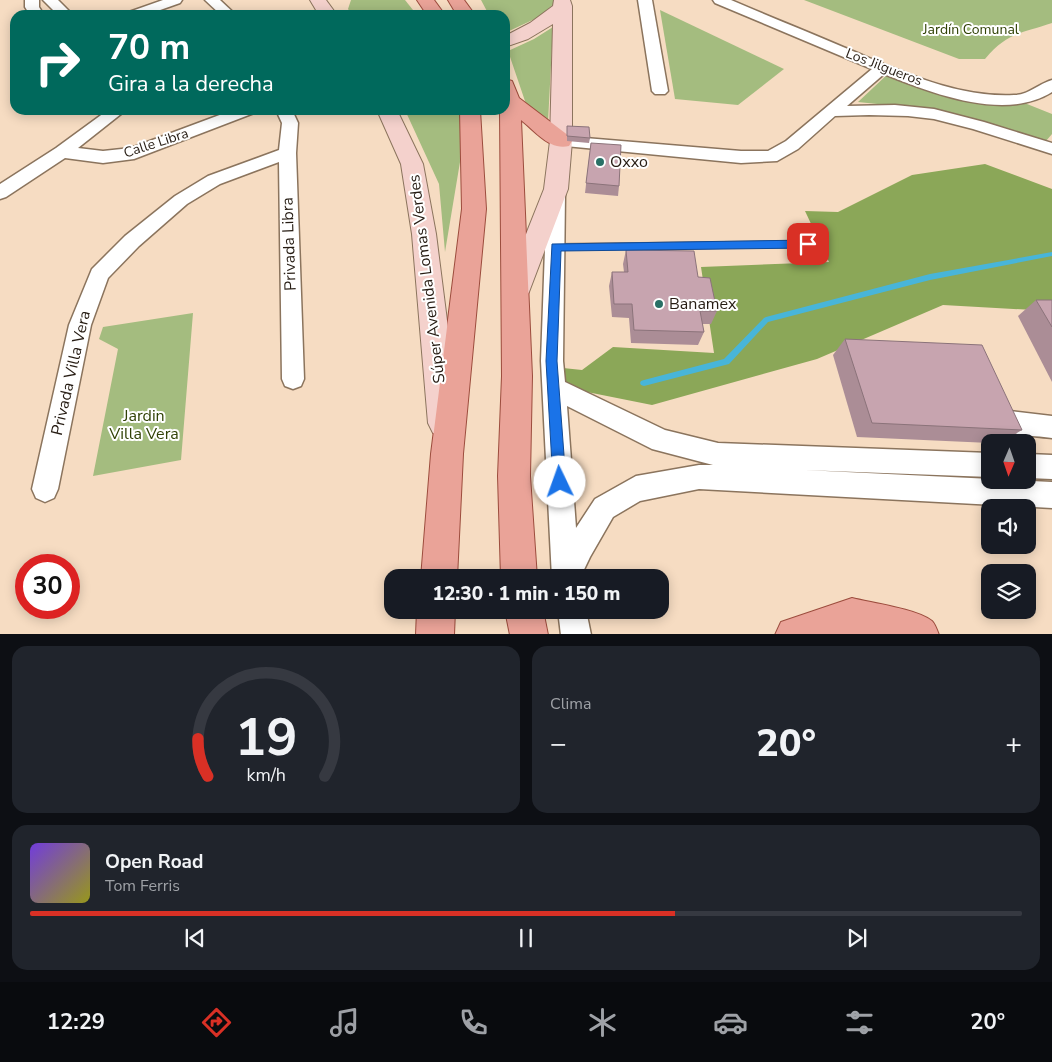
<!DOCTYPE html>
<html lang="es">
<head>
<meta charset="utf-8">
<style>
  :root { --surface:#171b24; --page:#20242c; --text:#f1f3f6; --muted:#9ea1a6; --line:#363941; --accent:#d93025 }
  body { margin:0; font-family:"Nunito Sans",sans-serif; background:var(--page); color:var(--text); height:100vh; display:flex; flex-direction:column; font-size:19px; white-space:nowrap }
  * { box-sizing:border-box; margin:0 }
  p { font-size:16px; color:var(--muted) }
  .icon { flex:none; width:28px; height:28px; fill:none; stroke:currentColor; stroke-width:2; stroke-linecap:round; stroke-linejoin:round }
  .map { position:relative; height:634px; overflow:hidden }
  .drawer { display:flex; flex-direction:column; gap:12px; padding:12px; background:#0d0f14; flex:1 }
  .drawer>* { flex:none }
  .hud { position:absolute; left:10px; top:10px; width:500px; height:105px; border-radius:15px; box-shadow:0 2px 12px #0003; background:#00695c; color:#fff; overflow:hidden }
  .needle { width:32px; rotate:182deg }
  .tools { position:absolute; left:981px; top:434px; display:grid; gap:10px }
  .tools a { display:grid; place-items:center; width:55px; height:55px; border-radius:10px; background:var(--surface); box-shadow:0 2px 12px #0003; font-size:25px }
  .speed { position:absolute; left:15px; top:554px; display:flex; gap:10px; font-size:25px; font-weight:700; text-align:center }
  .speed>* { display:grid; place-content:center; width:65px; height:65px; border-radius:50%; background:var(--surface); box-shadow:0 2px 12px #0003; line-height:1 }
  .speed .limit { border:8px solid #d22; background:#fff; color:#111 }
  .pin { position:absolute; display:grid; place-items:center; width:42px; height:42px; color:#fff; margin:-21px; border-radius:10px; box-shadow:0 2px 8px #0006 }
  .me { position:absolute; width:55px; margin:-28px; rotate:357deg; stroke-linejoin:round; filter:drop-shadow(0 0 4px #0008) }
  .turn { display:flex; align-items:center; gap:18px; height:105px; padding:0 15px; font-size:22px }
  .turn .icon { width:65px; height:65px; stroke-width:2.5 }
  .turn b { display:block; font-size:35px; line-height:42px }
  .big { font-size:38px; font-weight:800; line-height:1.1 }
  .drawer .tile { flex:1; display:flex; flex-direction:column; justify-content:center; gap:8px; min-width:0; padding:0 18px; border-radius:15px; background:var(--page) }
  .drawer .dial { align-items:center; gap:0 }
  .dial svg { height:130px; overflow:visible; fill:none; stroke:var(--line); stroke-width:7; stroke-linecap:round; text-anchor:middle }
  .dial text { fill:var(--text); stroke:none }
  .song { display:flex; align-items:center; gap:15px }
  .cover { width:60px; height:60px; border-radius:8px; background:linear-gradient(135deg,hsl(260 70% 55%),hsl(60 70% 35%)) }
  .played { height:5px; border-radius:2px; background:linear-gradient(90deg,var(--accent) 65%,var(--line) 65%) }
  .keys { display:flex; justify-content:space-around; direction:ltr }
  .heat { display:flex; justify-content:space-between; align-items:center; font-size:28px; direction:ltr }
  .drawer .tiles { flex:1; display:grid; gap:12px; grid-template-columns:1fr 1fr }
  .tile:last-child { grid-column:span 2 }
  .trip { position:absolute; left:384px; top:569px; width:285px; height:50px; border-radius:15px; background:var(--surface); box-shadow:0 2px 12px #0003; font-weight:800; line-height:50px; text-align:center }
  .tab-bar { display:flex; height:80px; justify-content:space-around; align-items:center; background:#090b0e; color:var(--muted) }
  .tab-bar .icon { width:35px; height:35px }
  .tab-bar .active { color:var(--accent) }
  .tab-bar b { font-size:22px; color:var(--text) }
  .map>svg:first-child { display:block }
  .green { fill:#a4bc7f }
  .forest { fill:#8ba758 }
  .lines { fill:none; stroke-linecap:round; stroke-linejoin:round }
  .stream { fill:#48b5d9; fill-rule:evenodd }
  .service-casing { stroke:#8b745d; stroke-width:2 }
  .minor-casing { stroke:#8b745d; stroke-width:3 }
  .secondary-casing { stroke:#8b745d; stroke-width:2 }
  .primary-casing { stroke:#9c4c3d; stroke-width:2 }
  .service { fill:#fff; fill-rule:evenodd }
  .minor { fill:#fff; fill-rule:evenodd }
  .secondary { fill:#f4d1cc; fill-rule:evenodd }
  .primary { fill:#eaa398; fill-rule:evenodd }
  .wall { fill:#ab8d96 }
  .building { fill:#c7a4af; stroke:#8b737a }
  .route { fill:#1a73e8; stroke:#114b97 }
  .poi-dot { fill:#297066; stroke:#fff; stroke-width:2 }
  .labels { text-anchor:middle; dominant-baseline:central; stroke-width:4; stroke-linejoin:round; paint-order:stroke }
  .far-park-label { font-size:14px; fill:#304105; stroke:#fff }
  .far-street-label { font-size:14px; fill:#261c13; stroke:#fff }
  .poi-label { font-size:16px; fill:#261c13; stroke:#fff; text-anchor:start }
  .street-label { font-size:16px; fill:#261c13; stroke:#fff }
  .park-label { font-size:16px; fill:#304105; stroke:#fff }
</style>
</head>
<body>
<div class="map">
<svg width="1052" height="635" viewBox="0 0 1052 635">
  <rect width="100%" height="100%" fill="#f6dcc2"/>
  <g class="green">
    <polygon points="351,0 405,0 417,15 352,15 348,9"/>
    <polygon points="481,0 555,0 555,3 539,17 505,33 505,15 489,15"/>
    <path d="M804,0H1052V23C1020,34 1008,32 985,59H959Z"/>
    <polygon points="660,10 784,69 738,105 675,99"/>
    <polygon points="553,27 548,122 526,104 508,51 534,39"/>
    <polygon points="890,72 929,86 1022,102 1052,114 1052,134 1046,141 970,118 935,110 858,102"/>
    <polygon points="405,110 460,110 462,150 445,252 439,184"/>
    <polygon points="193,313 181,460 93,476 118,349 99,339 103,327"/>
  </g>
  <polygon class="forest" points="985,164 1052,189 1052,311 943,305 817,359 652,405 562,387 563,368 582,370 613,347 714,353 701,267 829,262 805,211 838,212 912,175"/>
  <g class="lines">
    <polygon class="stream" points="1052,252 1052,256 930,280 768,322 729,364 644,386 641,385 640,383 641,381 644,380 724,359 764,318 766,317 930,274"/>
    <defs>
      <polygon id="service" points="807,241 812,244 807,247 556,250 551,247 556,244"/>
      <g id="minor">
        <polygon points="25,0 39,0 39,7 44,15 30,15 25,7"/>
        <polygon points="43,0 58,0 73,15 58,15"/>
        <polygon points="163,0 182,0 180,3 146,15 127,15 129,12"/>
        <polygon points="205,0 220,0 236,15 221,15"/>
        <polygon points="638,0 652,0 668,91 665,94 655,94 652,91"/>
        <path d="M713,0H731C768,16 806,31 843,47C897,69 954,98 1014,95C1029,95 1038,84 1052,80V92C1005,122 931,93 884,74L847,106L895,105L934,109L984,122L1052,143V154L973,129L934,119L908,116L869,115L835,116L798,149L777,161L741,163L555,145L553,141L555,137L561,136L741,151H768L786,141L872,69L715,3Z"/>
        <polygon points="108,110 126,110 78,148 103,151 131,148 233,110 256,110 254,113 134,159 103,163 65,158 6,197 0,199 0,184 56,148"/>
        <polygon points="276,110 292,110 298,123 296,153 304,379 301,386 293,389 285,386 282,379 279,162 220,184 187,204 139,246 108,278 91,325 58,489 54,498 45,502 36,498 32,489 69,325 92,269 125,236 175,196 208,176 279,150 282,123"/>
        <path d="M556,187L562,189L565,193L563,361L565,382L665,430L718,443L990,453V477L804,470L1052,482V508L699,489L640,501L613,517L590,557L580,578H552L541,361L547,193L550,189ZM567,406L652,449L713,465H699L636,476L595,499L576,528Z"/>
        <path d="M992,402L1010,411L1052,416V438C1030,435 991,436 980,413L984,405Z"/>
        <polygon points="1028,454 1052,455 1052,479 1028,478"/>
        <polygon points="558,610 586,610 591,635 561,635"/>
      </g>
      <g id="secondary">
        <polygon points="310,0 326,0 337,15 319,15"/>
        <polygon points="554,0 570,0 572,6 572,141 568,189 529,292 525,299 516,302 507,299 503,292 544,189 550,141 553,24 528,39 505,47 505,36 530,23 553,6"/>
        <polygon points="377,110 397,110 423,164 436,234 460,423 455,433 444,437 433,433 428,423 412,234 401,164"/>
      </g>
      <g id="primary">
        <polygon points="417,0 434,0 445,15 427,15"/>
        <polygon points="448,0 464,0 475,15 457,15"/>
        <path d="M505,79L512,81L519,98L569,136L572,141L569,146C550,151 535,131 521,120L532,376L530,476L537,578H501L498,476L502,376L500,110H505Z"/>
        <polygon points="460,110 480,110 486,209 463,454 457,578 421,578 431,454 462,209"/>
        <path d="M852,598C872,603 917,609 932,621C935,624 937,630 939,635H775L781,622Z"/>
        <polygon points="417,610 455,610 454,635 416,635"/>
        <polygon points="505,610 543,610 548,635 510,635"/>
      </g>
    </defs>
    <use href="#service" class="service-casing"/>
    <use href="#minor" class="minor-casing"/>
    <use href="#secondary" class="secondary-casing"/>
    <use href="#primary" class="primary-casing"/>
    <use href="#service" class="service"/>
    <use href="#minor" class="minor"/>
    <use href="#secondary" class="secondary"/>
    <use href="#primary" class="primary"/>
  </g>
  <g class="wall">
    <polygon points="567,126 590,138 589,143 567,141"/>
    <polygon points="591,143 619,186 618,196 585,193"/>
    <polygon points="626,250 698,277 717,311 711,324 702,324 704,332 698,345 631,343 629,318 612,317 609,286 612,272 624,272 623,264"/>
    <polygon points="1036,300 1052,300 1052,382 1018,316"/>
    <polygon points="845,339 1022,430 1002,442 990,443 857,437 833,355"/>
  </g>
  <g class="building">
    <polygon points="567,126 589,127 590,138 567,136"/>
    <polygon points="591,143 621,145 619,186 586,183"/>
    <polygon points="626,250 694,251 698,277 710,278 717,311 700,311 704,332 634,330 632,304 614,304 612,272 628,272"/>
    <polygon points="1036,300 1052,300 1052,327"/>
    <polygon points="845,339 982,345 1022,430 872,423"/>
  </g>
  <polygon class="route" points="808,240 813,244 808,248 561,251 557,361 566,482 564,487 560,489 555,487 553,482 546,361 552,244"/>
  <g class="poi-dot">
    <circle cx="600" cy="162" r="5"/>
    <circle cx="659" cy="304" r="5"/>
  </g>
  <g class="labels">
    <g class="far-park-label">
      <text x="971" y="29">Jardín Comunal</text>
    </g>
    <g class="far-street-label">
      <text transform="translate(884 67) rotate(21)">Los Jilgueros</text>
      <text transform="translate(156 143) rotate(-18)">Calle Libra</text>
    </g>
    <g class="poi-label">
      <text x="610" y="162">Oxxo</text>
      <text x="669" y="304">Banamex</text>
    </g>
    <g class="street-label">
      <text transform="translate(289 244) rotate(-92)">Privada Libra</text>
      <text transform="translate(427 279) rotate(-97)">Súper Avenida Lomas Verdes</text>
      <text transform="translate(71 373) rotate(-77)">Privada Villa Vera</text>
    </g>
    <g class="park-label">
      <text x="144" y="416">Jardin<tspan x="144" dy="18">Villa Vera</tspan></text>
    </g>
  </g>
</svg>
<div class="tools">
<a><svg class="needle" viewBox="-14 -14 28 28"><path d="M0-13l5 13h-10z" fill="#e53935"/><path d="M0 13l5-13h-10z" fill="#9ea1a6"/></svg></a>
<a><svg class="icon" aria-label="sound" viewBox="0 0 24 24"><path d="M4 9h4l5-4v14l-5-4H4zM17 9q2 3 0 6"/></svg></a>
<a><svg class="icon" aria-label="layers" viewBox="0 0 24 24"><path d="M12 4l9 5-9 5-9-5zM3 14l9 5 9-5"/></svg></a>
</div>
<div class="speed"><div class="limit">30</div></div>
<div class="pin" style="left:808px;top:244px;background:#d93025"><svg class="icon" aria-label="arrive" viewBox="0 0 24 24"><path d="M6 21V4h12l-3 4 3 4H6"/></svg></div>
<svg class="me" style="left:560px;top:482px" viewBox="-20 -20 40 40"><circle r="19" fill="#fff"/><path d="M0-13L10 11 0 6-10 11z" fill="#1a73e8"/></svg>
<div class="trip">12:30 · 1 min · 150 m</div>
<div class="hud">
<div class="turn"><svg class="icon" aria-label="right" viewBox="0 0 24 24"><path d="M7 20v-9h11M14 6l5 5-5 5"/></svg><div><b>70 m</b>Gira a la derecha</div></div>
</div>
</div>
<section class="drawer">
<div class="tiles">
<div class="tile dial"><svg viewBox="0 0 100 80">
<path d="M14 69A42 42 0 1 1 86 69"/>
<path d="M14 69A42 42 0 0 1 8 46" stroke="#d93025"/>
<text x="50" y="56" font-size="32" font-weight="700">19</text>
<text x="50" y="72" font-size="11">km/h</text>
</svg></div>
<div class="tile"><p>Clima</p>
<div class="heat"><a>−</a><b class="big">20°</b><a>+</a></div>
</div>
<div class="tile">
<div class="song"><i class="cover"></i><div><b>Open Road</b><p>Tom Ferris</p></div></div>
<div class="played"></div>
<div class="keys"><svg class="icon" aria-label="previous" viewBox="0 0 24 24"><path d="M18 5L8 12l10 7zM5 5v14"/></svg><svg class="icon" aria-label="pause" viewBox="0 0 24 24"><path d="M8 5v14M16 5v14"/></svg><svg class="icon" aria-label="next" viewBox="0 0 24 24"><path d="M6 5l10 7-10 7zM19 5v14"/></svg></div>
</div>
</div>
</section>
<nav class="tab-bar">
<b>12:29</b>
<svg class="icon active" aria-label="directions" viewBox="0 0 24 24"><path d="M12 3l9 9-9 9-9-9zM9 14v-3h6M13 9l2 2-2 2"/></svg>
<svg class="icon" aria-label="music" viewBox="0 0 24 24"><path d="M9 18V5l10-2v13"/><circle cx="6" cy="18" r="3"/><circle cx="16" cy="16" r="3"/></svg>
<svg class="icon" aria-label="phone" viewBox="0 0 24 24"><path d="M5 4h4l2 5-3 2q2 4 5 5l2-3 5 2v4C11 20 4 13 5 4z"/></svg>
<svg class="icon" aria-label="climate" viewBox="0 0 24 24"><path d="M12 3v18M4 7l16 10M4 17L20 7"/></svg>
<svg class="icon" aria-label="car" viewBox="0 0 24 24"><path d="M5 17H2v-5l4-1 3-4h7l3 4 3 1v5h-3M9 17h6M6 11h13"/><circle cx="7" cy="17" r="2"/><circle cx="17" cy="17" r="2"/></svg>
<svg class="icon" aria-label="filters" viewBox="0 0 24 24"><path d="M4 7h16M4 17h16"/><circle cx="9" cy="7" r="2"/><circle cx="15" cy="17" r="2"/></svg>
<b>20°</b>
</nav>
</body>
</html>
